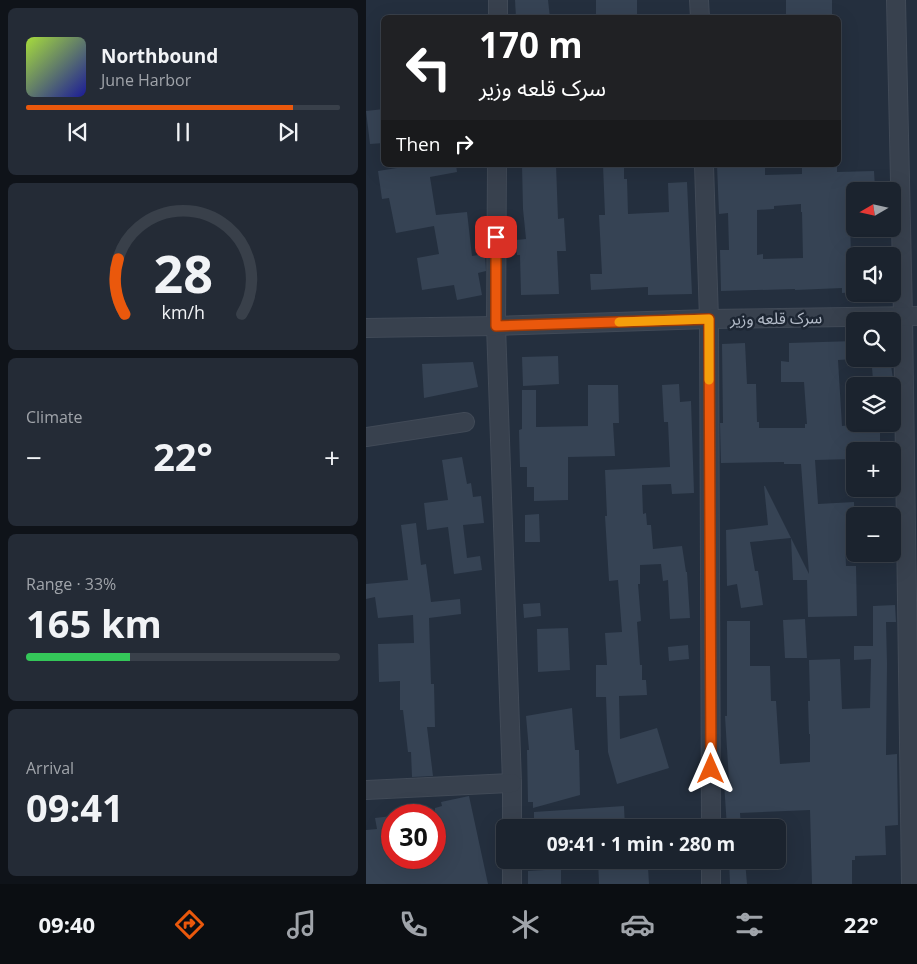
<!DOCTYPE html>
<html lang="en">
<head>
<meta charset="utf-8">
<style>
  :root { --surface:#1b232e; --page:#242b36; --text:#f1f3f6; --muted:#a0a4aa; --line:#39404a; --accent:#ea580c }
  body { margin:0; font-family:"Open Sans","Noto Sans Arabic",sans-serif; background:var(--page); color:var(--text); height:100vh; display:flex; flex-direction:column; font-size:19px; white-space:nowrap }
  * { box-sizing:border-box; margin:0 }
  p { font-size:16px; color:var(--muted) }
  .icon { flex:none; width:28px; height:28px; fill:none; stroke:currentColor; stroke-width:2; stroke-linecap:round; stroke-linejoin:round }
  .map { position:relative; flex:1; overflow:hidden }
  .panel { display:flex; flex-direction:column; gap:8px; padding:8px; background:#0f1319; width:366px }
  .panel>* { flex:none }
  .banner { position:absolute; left:15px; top:15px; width:460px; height:152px; border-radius:8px; box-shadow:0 5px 20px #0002,0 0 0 1px var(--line); background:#202124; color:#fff; overflow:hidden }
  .needle { width:32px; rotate:261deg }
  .tools { position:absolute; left:480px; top:182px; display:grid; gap:10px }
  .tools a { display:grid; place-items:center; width:55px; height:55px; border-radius:8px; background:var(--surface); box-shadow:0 5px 20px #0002,0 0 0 1px var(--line); font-size:25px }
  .speed { position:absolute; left:15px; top:804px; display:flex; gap:10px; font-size:25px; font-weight:700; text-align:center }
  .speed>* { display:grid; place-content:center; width:65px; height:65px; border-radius:50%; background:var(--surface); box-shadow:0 5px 20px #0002,0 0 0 1px var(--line); line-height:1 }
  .speed .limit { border:8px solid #d22; background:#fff; color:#111 }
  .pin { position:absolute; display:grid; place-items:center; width:42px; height:42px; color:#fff; margin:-21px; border-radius:10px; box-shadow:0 2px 8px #0006 }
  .me { position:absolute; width:55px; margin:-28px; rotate:0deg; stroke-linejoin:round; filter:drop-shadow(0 0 4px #0008) }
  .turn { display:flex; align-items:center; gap:18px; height:105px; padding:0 15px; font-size:22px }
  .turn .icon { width:65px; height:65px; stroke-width:2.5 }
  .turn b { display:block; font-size:35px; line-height:42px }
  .then { display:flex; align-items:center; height:48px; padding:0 15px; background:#0003; gap:10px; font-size:19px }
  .big { font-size:38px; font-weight:700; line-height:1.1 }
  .panel .widget { flex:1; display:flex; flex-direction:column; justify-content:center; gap:8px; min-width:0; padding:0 18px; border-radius:8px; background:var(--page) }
  .panel .dial { align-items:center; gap:0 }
  .dial svg { height:130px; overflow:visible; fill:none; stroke:var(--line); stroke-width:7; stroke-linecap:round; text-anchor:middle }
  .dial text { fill:var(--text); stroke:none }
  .song { display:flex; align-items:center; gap:15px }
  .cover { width:60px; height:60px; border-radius:8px; background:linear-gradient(135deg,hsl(80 70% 55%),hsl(240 70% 35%)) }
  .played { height:5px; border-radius:2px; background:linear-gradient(90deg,var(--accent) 85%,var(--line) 85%) }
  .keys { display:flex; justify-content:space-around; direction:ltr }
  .heat { display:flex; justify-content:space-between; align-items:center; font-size:28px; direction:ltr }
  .charge { height:8px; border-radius:4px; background:linear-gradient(90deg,#34c759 33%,var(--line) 0) }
  .trip { position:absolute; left:130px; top:819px; width:290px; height:50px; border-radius:8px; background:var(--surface); box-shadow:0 5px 20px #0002,0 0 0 1px var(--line); font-weight:700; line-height:50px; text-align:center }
  .tab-bar { display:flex; height:80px; justify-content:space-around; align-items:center; background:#0b0e12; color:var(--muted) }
  .tab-bar .icon { width:35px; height:35px }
  .tab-bar .current { color:var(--accent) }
  .tab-bar b { font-size:22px; color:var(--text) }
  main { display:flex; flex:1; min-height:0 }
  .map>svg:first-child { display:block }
  .building { fill:#364354; fill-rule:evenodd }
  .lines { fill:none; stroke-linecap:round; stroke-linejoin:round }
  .minor-casing { stroke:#414a57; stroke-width:20 }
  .minor { stroke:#38414e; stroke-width:18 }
  .route-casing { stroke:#983908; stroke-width:12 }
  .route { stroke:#ea580c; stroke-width:9 }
  .slow { stroke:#f59e0b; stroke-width:9 }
  .labels { text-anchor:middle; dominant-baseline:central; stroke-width:5; stroke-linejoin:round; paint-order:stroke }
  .street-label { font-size:16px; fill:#b4bcc9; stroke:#1d2633 }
</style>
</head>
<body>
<main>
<section class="panel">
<div class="widget">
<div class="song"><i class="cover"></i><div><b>Northbound</b><p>June Harbor</p></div></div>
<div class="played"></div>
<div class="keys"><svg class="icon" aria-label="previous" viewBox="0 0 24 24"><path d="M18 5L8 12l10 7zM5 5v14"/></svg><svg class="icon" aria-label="pause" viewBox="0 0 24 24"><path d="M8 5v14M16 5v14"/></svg><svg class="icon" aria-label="next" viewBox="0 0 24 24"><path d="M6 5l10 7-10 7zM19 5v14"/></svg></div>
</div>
<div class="widget dial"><svg viewBox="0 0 100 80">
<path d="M14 69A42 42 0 1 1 86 69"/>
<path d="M14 69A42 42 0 0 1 10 35" stroke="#ea580c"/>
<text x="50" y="56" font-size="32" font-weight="700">28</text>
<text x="50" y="72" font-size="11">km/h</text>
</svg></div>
<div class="widget"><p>Climate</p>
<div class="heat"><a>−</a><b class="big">22°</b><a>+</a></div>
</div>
<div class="widget"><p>Range · 33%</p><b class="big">165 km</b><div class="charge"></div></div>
<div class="widget"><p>Arrival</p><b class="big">09:41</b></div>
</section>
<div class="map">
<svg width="551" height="884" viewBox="0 0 551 884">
  <rect width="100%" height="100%" fill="#242f3e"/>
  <g class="building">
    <polygon points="149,0 182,0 184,18 150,18"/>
    <rect x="230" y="0" width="41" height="18"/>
    <rect x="420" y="0" width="46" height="18"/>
    <polygon points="18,109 18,143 4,144 0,111"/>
    <polygon points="50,165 90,165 91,172 64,177 70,215 101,212 106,256 119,254 120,271 112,273 116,295 91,300 88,285 56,290 51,258 73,254 68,226 30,233 23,198 16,199 12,171"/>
    <polygon points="156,165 190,165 192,219 198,218 200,251 191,251 193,294 155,295 154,255 151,255 150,240 160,239 157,209"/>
    <polygon points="237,165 258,165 258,179 261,179 262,214 303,212 302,183 321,182 326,294 282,295 282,287 225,290 224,274 236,274 233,215 239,215"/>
    <path d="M351,165H399V175L436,174V165H471V172L508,171L509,188H489V222H484L485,254H489V292L476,293V288L429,290V289L355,291L354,250H363L362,213L353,214ZM435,204V212H436L437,258L397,259V254L391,255V210L408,209V206Z"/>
    <polygon points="489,341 489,359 472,360 476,426 486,425 486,430 514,429 514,451 487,451 487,459 449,460 452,504 488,502 489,539 479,540 480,566 490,566 491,616 442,617 441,580 427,580 425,538 443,574 435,464 418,464 418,462 355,463 354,423 357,423 356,344 379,343 381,384 390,384 391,422 393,422 393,428 439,428 439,424 441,424 438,382 415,382 415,361 423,362 423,343"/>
    <polygon points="192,356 193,384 157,386 156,357"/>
    <polygon points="107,362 112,387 58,398 56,364"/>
    <polygon points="525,365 527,379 507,381 506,367"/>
    <polygon points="313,384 314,402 325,401 328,493 306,494 305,484 276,485 277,514 280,513 281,525 285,525 287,549 316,546 320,572 321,572 324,618 304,619 302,580 297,581 295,564 274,565 274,584 272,584 275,621 271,622 274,665 276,665 276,680 280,680 281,695 253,696 254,739 291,728 303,768 251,784 242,752 240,697 230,697 230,665 241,665 239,633 256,632 252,580 243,581 239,516 241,516 239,470 304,467 302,422 298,422 296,385"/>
    <polygon points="222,385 252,385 253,423 247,423 249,456 202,457 202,500 168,501 168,487 161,487 161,467 154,467 153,430 156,429 156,390 170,390 170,427 222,426"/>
    <polygon points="96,457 101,484 105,483 107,497 115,496 118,523 97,525 101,558 114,556 116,570 88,574 82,527 61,530 58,503 82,500 76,460"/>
    <polygon points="398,486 399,486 425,538 384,542 389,571 392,571 397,605 375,608 371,584 361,586 360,530 402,525"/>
    <polygon points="173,514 174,542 159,542 159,515"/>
    <polygon points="50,523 55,565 60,564 65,602 94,599 95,614 63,618 65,684 68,684 69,727 61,727 67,776 46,777 45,752 42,752 37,710 34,710 34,681 13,682 12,644 48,643 47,615 12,618 9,597 0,599 0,584 42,580 35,525"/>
    <polygon points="174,603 175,616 158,618 157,604"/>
    <polygon points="529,605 530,622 520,622 521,664 520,755 531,754 532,825 519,826 520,855 489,856 489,860 486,860 486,884 446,884 444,810 374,813 375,828 361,828 358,782 363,781 359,716 361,716 361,621 384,621 384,666 404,666 405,701 410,701 414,764 444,762 444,734 443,734 442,701 444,701 443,660 474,659 476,709 504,708 505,659 488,660 488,646 507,646 507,606"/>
    <polygon points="439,619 441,658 419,658 417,620"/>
    <polygon points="202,628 204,670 172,672 171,629"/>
    <polygon points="322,645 323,659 303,661 302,647"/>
    <polygon points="206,708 209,750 213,750 214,795 167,808 167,802 162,802 161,750 163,750 160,716"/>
    <polygon points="103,796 122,884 0,884 0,830 11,829 9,818 26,816 26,858 73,858 69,837 69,808 76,806 75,802"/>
    <polygon points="258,806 259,828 214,827 168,828 168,812"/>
    <polygon points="232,860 261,860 261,868 282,867 283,884 233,884"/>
    <polygon points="363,860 379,860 381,884 364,884"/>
    <polygon points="195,869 195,884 162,884 162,871"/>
  </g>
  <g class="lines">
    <defs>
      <g id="minor">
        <polyline points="333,0 334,18"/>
        <polyline points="530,0 537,316 545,884"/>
        <polyline points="132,18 132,0"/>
        <polyline points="131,165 130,326 146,783 146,828"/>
        <polyline points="338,165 343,319 345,828"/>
        <polyline points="0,328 130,326 343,319 551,316"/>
        <polyline points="0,437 99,422"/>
        <polyline points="0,790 146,783"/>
        <polyline points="146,860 146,884"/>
        <polyline points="345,860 345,884"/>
      </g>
    </defs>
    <use href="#minor" class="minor-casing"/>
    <use href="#minor" class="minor"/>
  </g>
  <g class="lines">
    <defs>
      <polyline id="route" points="130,237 130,326 343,319 345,769"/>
    </defs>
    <use href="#route" class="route-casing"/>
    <use href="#route" class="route"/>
    <polyline class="slow" points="253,322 343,319 343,380"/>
  </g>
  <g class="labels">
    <g class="street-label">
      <text transform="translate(410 318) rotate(-1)">سرک قلعه وزیر</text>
    </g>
  </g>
</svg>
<div class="tools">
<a><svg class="needle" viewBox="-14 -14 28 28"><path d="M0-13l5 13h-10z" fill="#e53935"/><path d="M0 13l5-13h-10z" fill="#a0a4aa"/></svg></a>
<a><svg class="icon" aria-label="sound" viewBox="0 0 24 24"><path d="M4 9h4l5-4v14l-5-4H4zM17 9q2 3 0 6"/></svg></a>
<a><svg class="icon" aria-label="search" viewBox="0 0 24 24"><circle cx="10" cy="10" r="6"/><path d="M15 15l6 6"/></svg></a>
<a><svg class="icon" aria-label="layers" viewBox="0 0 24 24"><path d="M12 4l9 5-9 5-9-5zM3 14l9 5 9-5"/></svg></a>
<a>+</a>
<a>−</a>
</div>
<div class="speed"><div class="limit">30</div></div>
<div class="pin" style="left:130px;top:237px;background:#d93025"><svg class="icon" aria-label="arrive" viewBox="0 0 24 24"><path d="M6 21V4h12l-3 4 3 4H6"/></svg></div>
<svg class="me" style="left:345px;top:769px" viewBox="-20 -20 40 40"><path d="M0-17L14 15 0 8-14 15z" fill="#ea580c" stroke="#fff" stroke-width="4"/></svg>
<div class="trip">09:41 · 1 min · 280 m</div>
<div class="banner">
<div class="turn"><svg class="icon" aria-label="left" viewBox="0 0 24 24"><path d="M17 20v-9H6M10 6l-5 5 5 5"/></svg><div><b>170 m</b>سرک قلعه وزیر</div></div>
<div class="then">Then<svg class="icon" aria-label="right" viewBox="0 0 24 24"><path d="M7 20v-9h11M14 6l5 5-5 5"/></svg></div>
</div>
</div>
</main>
<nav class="tab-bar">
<b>09:40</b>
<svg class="icon current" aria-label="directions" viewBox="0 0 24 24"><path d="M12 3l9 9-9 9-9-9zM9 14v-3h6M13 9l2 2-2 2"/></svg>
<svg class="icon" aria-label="music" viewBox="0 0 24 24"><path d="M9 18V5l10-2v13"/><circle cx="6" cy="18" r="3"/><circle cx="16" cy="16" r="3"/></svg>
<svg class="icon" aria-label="phone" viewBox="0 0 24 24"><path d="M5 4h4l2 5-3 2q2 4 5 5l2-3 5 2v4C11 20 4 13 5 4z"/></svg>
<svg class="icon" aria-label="climate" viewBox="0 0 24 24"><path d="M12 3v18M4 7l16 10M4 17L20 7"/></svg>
<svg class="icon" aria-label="car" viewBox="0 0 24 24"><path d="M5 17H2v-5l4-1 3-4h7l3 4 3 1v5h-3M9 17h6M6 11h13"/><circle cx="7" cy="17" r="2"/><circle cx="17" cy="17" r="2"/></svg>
<svg class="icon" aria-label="filters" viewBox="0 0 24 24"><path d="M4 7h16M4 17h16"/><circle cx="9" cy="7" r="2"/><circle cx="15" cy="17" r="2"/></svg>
<b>22°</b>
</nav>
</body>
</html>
